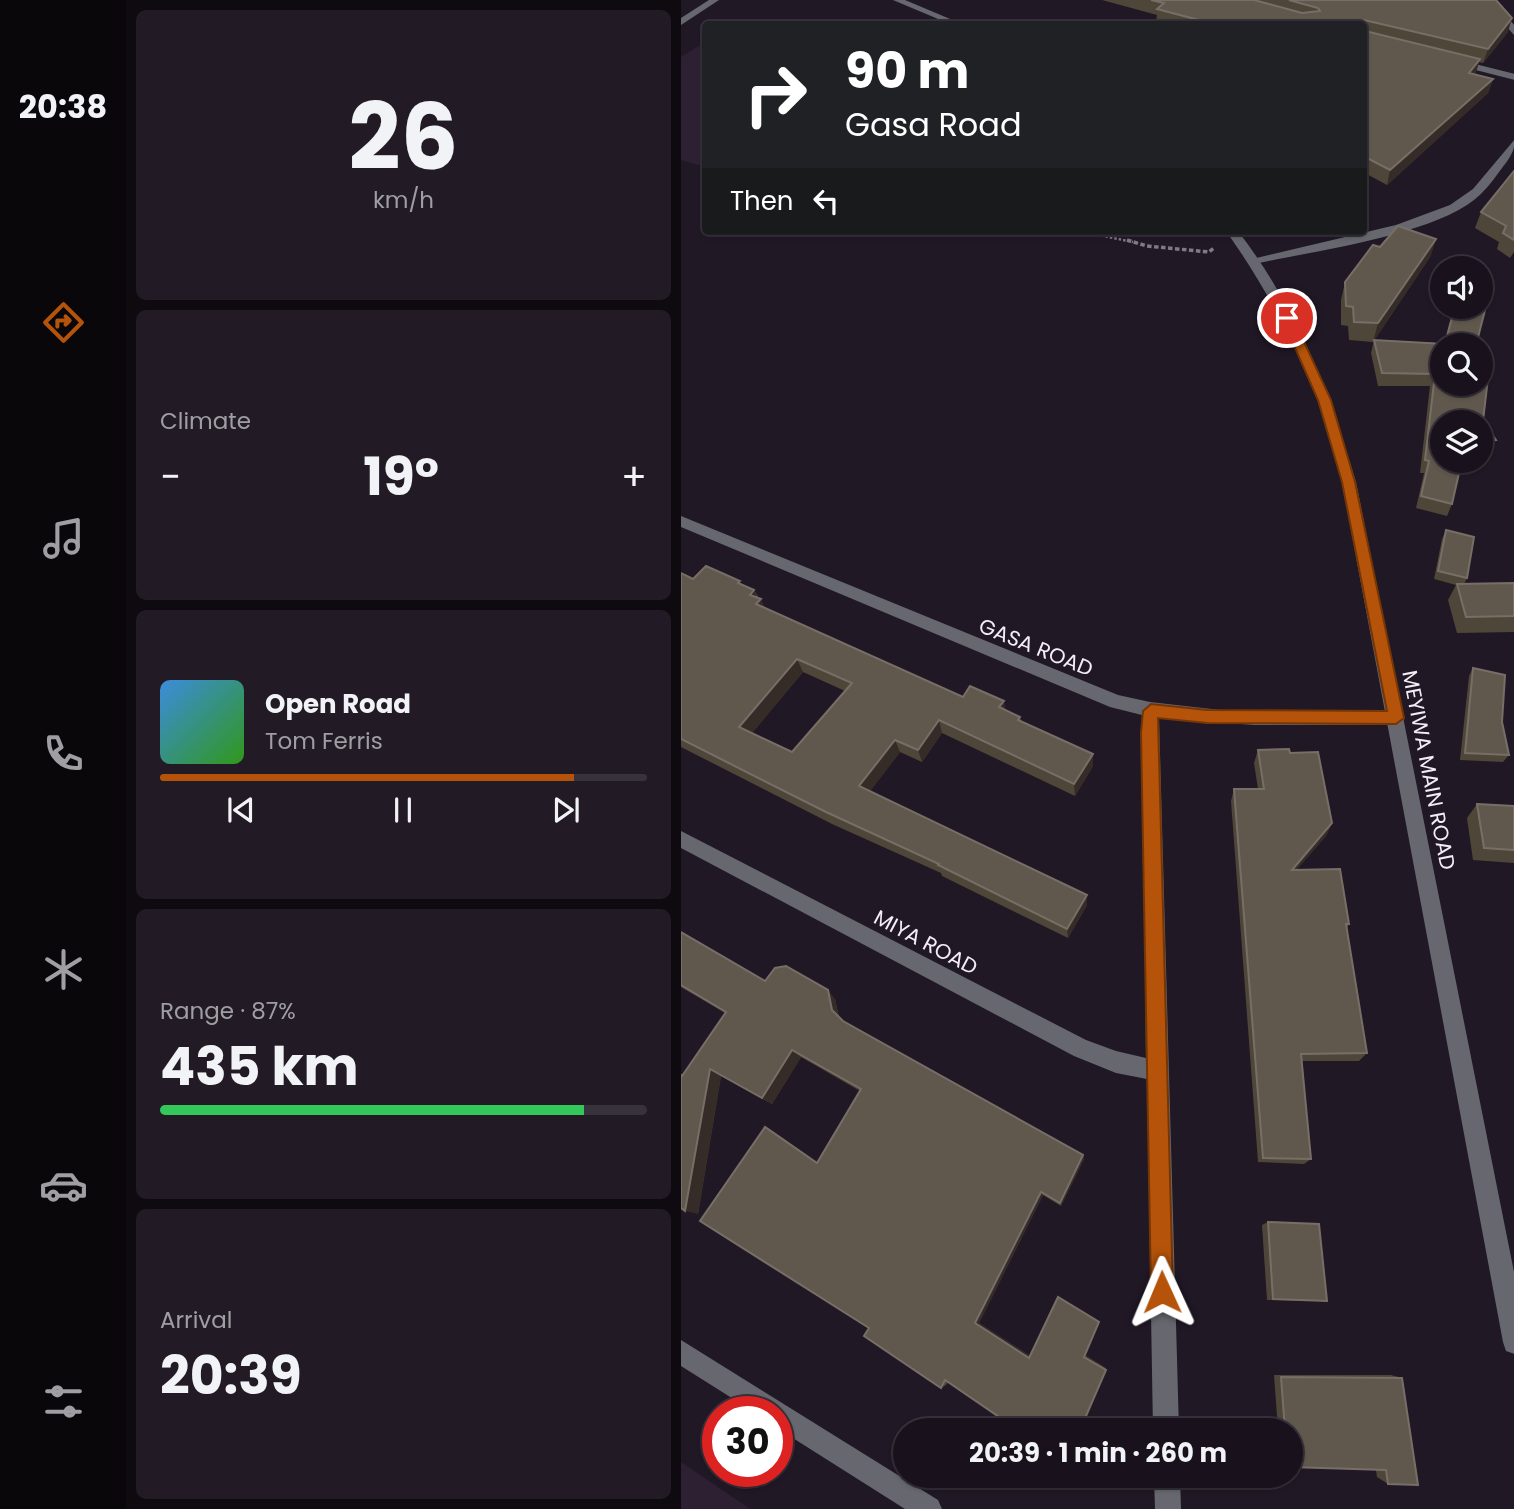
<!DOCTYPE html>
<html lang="en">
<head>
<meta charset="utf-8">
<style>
  :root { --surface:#19121c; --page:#221b25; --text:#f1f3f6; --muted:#9f9ea3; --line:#37323b; --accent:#b45309 }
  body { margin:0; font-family:Poppins,sans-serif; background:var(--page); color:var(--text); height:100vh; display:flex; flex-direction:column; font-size:26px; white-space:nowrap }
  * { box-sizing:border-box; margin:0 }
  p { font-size:23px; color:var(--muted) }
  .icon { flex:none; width:38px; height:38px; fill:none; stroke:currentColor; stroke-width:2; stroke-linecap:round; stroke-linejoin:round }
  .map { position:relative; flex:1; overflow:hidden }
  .side { display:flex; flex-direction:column; gap:10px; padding:10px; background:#0e0a0f; width:555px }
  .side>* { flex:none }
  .top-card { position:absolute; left:21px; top:21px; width:665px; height:214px; border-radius:7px; box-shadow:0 2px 5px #0004,0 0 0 2px var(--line); background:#202124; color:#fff; overflow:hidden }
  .fabs { position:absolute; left:749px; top:256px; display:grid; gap:14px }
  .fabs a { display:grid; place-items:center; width:63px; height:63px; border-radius:50%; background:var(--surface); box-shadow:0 2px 5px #0004,0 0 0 2px var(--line); font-size:35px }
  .speed { position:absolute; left:21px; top:1396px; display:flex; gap:14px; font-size:35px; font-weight:700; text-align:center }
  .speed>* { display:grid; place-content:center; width:91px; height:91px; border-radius:50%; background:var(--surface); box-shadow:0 2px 5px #0004,0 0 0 2px var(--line); line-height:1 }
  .speed .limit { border:10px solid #d22; background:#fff; color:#111 }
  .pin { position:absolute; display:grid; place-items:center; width:60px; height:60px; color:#fff; margin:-30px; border:4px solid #fff; border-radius:50%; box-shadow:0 2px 7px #0007 }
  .me { position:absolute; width:77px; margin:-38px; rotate:359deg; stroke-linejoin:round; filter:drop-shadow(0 0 5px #0008) }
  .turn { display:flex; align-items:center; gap:24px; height:147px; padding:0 28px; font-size:32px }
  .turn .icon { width:91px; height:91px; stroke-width:2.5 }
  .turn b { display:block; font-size:49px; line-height:60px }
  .then { display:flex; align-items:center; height:66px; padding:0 28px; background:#0003; gap:14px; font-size:26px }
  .big { font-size:52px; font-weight:700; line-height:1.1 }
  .side .widget { flex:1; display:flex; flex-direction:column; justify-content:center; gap:10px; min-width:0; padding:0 24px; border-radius:10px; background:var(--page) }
  .side .dial { align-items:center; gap:0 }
  .dial b { font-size:91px; line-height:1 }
  .song { display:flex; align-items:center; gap:21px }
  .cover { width:84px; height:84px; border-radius:10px; background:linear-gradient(135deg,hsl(210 70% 55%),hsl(110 70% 35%)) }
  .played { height:7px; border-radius:4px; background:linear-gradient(90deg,var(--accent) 85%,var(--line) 85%) }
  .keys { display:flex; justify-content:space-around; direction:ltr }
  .heat { display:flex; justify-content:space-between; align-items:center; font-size:38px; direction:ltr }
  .charge { height:10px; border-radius:5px; background:linear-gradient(90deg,#34c759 87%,var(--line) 0) }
  .trip { position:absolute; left:212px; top:1418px; width:410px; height:70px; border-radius:35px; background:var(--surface); box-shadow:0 2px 5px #0004,0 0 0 2px var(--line); font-weight:700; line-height:70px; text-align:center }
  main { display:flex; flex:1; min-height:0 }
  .tab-bar { display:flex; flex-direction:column; width:126px; justify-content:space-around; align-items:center; background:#0a070b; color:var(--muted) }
  .tab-bar .icon { width:49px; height:49px }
  .tab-bar .current { color:var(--accent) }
  .tab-bar b { font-size:32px; color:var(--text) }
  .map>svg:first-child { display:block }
  .built { fill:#2c2032 }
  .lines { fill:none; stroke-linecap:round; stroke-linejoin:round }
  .path-far1 { stroke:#817985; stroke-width:2.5; stroke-dasharray:2.5 2; stroke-linecap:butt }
  .path { stroke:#817985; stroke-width:3.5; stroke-dasharray:4.5 2.5; stroke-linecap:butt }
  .minor { fill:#67686f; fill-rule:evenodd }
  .tertiary { fill:#67686f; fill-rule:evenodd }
  .wall { fill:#4e4638; fill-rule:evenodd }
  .shaded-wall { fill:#352c28 }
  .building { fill:#60584d; stroke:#776f67; stroke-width:2; fill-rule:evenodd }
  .route { fill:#b45309; stroke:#753606; stroke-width:2 }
  .labels { text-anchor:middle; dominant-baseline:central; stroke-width:7; stroke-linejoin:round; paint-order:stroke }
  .street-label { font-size:21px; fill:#f4edf6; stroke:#211825 }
</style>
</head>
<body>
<main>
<nav class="tab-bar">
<b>20:38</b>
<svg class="icon current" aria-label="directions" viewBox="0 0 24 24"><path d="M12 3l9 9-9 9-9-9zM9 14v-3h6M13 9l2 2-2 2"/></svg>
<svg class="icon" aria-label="music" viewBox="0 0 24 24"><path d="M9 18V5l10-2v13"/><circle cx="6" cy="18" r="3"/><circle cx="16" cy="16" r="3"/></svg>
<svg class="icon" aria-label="phone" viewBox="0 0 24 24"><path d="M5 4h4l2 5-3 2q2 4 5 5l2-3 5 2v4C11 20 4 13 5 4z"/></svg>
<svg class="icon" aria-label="climate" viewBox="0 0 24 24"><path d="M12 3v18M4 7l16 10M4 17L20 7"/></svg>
<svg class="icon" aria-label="car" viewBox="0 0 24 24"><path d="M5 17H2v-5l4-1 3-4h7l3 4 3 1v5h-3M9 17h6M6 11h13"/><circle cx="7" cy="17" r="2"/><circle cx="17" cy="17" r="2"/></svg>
<svg class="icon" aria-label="filters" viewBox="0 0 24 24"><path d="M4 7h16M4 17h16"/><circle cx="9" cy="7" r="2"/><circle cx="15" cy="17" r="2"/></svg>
</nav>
<section class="side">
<div class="widget dial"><b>26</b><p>km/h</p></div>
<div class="widget"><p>Climate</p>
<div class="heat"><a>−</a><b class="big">19°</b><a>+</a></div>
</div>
<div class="widget">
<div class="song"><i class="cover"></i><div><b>Open Road</b><p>Tom Ferris</p></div></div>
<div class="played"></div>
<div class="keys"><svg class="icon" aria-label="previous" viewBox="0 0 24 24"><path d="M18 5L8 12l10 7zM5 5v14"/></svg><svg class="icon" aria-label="pause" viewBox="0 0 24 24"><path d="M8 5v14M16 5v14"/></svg><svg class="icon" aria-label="next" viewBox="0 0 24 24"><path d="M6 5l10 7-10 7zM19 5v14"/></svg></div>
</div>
<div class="widget"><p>Range · 87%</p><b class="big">435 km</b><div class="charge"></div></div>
<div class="widget"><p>Arrival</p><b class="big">20:39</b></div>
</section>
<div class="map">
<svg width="834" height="1509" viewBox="0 0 834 1509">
  <rect width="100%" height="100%" fill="#211825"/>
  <g class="built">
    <polygon points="24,42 24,167 0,160 0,57"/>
    <polygon points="0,1462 69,1509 0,1509"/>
  </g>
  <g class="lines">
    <polyline class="path-far1" points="398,231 452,242"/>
    <polyline class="path" points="446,240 466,246 528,252 533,248"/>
    <g class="minor">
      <polygon points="28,0 38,0 0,25 0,18"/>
      <polygon points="802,0 811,0 834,26 834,36"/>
      <polygon points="774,59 834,74 834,80 771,64 769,62"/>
      <path d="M834,139C834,153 826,161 818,172C811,182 803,192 793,200C747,236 632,251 573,264L567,260L715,225L769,205L792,189Z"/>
      <polygon points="0,516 437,695 469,702 539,710 721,713 724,718 721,723 715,725 574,725 478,718 498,1430 472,1430 466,1079 435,1073 393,1056 0,848 0,831 405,1040 435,1051 465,1058 461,715 429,707 0,527"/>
      <polygon points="0,1340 257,1500 261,1509 224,1509 96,1428 96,1412 73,1412 0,1366"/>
      <polygon points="473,1475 499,1475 500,1509 474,1509"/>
    </g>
    <g class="tertiary">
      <polygon points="212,0 224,0 281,24 269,24"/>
      <path d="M545,231H557C616,308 647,391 675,482L834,1277V1354L825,1351L822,1342L661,482C653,454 646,425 636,398C612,339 582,283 545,231Z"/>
    </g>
  </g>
  <g class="wall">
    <polygon points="421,0 815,0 827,32 802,63 798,62 794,74 812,79 807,93 706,185 682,172 682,24 483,24 475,22 476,15"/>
    <polygon points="833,171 833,252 829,258 816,249 818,242 794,228 800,212"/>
    <polygon points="755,239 749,257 692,342 668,340 667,326 660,325 660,300 664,282 699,247"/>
    <polygon points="773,306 800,306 795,345 761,345 802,421 809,453 800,454 800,422 761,422 771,504 766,516 735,508 743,473 739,473 749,386 697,386 690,353 693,340 763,344"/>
    <polygon points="765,530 786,578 783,584 833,583 833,632 776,633 767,600 775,585 753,579 761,539"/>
    <path d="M0,573L12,579L61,584L73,590L84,608L282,697L324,710L339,717L340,721L412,754V766L394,796L261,733L241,762L219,752L189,791L406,905L387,938L261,876L260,873L151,824L0,747ZM122,672L164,691L111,752L71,733Z"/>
    <polygon points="792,668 828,755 822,762 779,760 788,676"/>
    <polygon points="577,750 609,753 651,823 645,836 615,870 668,924 666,928 686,1053 678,1061 621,1061 630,1159 623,1164 577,1162 550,801 553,789 577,789 573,763"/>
    <polygon points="796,804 833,806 833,863 792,860 786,818"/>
    <polygon points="0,932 84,981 154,999 158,1017 162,1021 402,1155 403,1159 380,1206 362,1195 298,1323 349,1356 404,1355 425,1368 425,1370 267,1382 265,1385 260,1388 188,1328 84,1127 93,1132 136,1162 179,1091 120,1057 91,1104 40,1076 17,1214 1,1076 44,1013 0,987"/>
    <polygon points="587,1222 638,1301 586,1300 581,1225"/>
    <polygon points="593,1375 710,1375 721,1378 707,1484 696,1477 695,1470 609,1430 597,1430"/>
  </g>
  <g class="shaded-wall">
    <polygon points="831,18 827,32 802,63 807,49"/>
    <polygon points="799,59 795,73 784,87 788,73"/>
    <polygon points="812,79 807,93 706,185 709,170"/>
    <polygon points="755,239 749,257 692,342 697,323"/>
    <polygon points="815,440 809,453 800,454 800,443"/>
    <polygon points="73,590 78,601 80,599 86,614 82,618 69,595"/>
    <polygon points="116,659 122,672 66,739 58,727"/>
    <polygon points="323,701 325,714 318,707"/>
    <polygon points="258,720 261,733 241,762 237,750"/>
    <polygon points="214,740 219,752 184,798 178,786"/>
    <polygon points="412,754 412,766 394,796 393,784"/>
    <polygon points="651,823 645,836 606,881 611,870"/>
    <polygon points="406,895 406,905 387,938 386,929"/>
    <polygon points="147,990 154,999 158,1018 151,1010"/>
    <polygon points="111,1050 120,1057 91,1104 81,1098"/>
    <polygon points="29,1069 40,1076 17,1214 4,1211"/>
    <polygon points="84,1127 93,1132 144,1167 136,1163"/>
    <polygon points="402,1155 403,1159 380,1206 379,1203"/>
    <polygon points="360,1192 362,1195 298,1323 350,1356 348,1358 294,1323"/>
    <polygon points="403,1355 425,1368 425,1370 403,1357"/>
  </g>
  <g class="building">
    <polygon points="470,0 573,0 621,13 639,11 637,8 608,0 815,0 831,18 807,49 683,20 684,31 799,59 788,73 812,79 709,170 682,156 682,24 533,24 476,9 483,3"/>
    <polygon points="833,171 833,240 822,233 825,226 800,212"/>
    <polygon points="717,226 755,239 697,323 673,322 672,307 665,306 664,282 692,245 699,247"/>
    <polygon points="800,285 810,287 795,345 761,345 761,383 800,383 800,360 809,361 802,421 815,440 800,443 800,422 761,422 761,460 781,460 771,504 740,496 748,461 744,460 754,374 701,373 693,340 764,344 774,306 800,306"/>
    <polygon points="765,530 793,537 786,578 757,571"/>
    <path d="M25,566L59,581L57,583L73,590L69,595L80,599L75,604L282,697L289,686L323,701L318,707L339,717L337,720L412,754L393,784L258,720L237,750L214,740L178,786L406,895L386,929L257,865L258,864L145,812L0,739V573L12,579ZM116,659L171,683L111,752L58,727Z"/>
    <polygon points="833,583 833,616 785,617 776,584"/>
    <polygon points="792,668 824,675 821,722 828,755 784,753"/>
    <polygon points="608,749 609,753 637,752 651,823 611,870 659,869 668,924 665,924 686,1053 620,1054 630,1159 582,1158 553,789 583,789 577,750"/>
    <polygon points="796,804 833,806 833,850 803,848"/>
    <polygon points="0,932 84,981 94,968 105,966 147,990 151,1010 162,1021 402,1155 379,1203 360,1192 294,1323 348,1358 377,1297 418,1322 403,1357 425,1370 399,1430 337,1430 264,1380 260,1388 183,1336 188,1328 19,1221 84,1127 136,1163 180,1089 111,1050 81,1098 29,1069 4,1211 0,1208 0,1075 1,1076 45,1012 0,985"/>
    <polygon points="587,1222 638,1224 646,1301 592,1299"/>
    <polygon points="600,1377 721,1378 737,1485 707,1484 705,1470 609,1467 609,1430 604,1430"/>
  </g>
  <polygon class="route" points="606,314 612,318 650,400 674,482 723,718 715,724 526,723 477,718 492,1292 489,1299 481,1302 474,1299 470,1292 460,733 462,711 470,704 526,710 706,711 661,482 637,400 601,318"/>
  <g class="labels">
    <g class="street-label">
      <text transform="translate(355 647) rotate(22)">GASA ROAD</text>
      <text transform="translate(748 770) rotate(79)">MEYIWA MAIN ROAD</text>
      <text transform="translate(245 942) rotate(28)">MIYA ROAD</text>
    </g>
  </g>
</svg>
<div class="fabs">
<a><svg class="icon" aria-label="sound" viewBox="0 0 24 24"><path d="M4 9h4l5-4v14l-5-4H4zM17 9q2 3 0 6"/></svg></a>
<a><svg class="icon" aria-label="search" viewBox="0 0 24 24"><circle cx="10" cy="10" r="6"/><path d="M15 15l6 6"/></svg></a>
<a><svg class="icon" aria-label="layers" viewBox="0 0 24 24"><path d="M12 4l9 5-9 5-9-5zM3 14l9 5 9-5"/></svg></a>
</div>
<div class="speed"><div class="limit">30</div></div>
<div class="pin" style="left:606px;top:318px;background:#d93025"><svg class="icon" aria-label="arrive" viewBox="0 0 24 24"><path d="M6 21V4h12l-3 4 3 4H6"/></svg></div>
<svg class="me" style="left:481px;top:1292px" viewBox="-20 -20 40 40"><path d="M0-17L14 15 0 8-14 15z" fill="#b45309" stroke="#fff" stroke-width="4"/></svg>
<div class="trip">20:39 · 1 min · 260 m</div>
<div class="top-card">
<div class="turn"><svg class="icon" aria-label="right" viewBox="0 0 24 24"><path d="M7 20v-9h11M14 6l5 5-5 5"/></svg><div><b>90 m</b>Gasa Road</div></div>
<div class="then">Then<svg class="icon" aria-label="left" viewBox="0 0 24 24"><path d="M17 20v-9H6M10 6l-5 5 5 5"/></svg></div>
</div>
</div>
</main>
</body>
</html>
